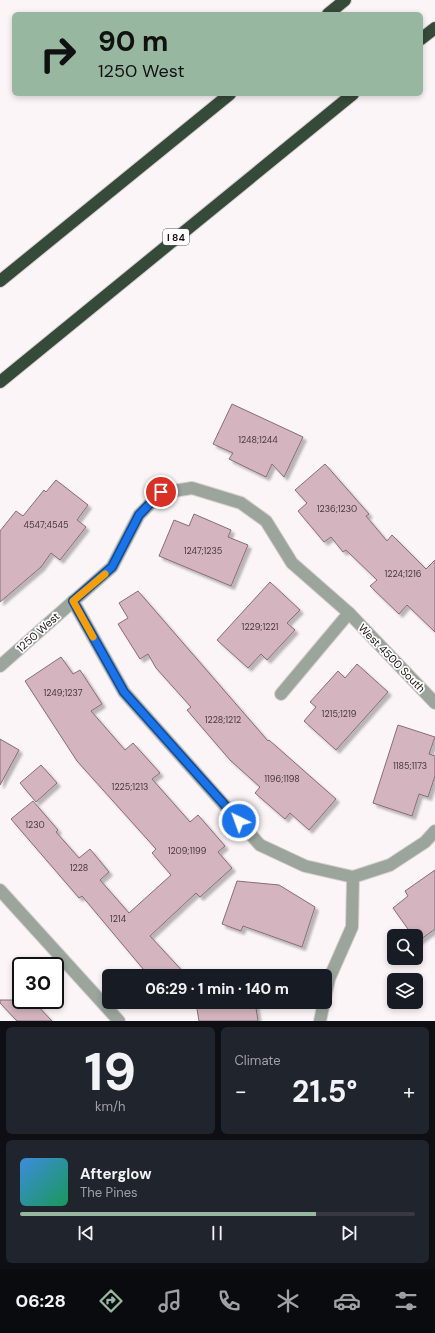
<!DOCTYPE html>
<html lang="en">
<head>
<meta charset="utf-8">
<style>
  :root { --surface:#171b24; --page:#20242c; --text:#f1f3f6; --muted:#9ea1a6; --line:#363941; --accent:#97b7a1 }
  body { margin:0; font-family:"DM Sans",sans-serif; background:var(--page); color:var(--text); height:100vh; display:flex; flex-direction:column; font-size:15px; white-space:nowrap }
  * { box-sizing:border-box; margin:0 }
  p { font-size:13px; color:var(--muted) }
  .icon { flex:none; width:22px; height:22px; fill:none; stroke:currentColor; stroke-width:2; stroke-linecap:round; stroke-linejoin:round }
  .map { position:relative; height:1021px; overflow:hidden }
  .side { display:flex; flex-direction:column; gap:6px; padding:6px; background:#0d0f14; flex:1 }
  .side>* { flex:none }
  .guide { position:absolute; left:12px; top:12px; width:411px; height:84px; border-radius:6px; box-shadow:0 2px 6px #0003; background:#97b7a1; color:#111; overflow:hidden }
  .buttons { position:absolute; left:387px; top:929px; display:grid; gap:8px }
  .buttons a { display:grid; place-items:center; width:36px; height:36px; border-radius:6px; background:var(--surface); box-shadow:0 2px 6px #0003; font-size:20px }
  .speed { position:absolute; left:12px; top:957px; display:flex; gap:8px; font-size:20px; font-weight:700; text-align:center }
  .speed>* { display:grid; place-content:center; width:52px; height:52px; border-radius:50%; background:var(--surface); box-shadow:0 2px 6px #0003; line-height:1 }
  .speed .limit { border:2px solid #111; border-radius:6px; background:#fff; color:#111 }
  .pin { position:absolute; display:grid; place-items:center; width:34px; height:34px; color:#fff; margin:-17px; border:2px solid #fff; border-radius:50%; box-shadow:0 1px 4px #0007 }
  .me { position:absolute; width:44px; margin:-22px; rotate:318deg; stroke-linejoin:round; filter:drop-shadow(0 0 3px #0008) }
  .turn { display:flex; align-items:center; gap:14px; height:84px; padding:0 20px; font-size:18px }
  .turn .icon { width:52px; height:52px; stroke-width:2.5 }
  .turn b { display:block; font-size:28px; line-height:34px }
  .big { font-size:30px; font-weight:700; line-height:1.1 }
  .side .tile { flex:1; display:flex; flex-direction:column; justify-content:center; gap:6px; min-width:0; padding:0 14px; border-radius:6px; background:var(--page) }
  .side .dial { align-items:center; gap:0 }
  .dial b { font-size:52px; line-height:1 }
  .song { display:flex; align-items:center; gap:12px }
  .cover { width:48px; height:48px; border-radius:6px; background:linear-gradient(135deg,hsl(210 70% 55%),hsl(150 70% 35%)) }
  .played { height:4px; border-radius:2px; background:linear-gradient(90deg,var(--accent) 75%,var(--line) 75%) }
  .keys { display:flex; justify-content:space-around; direction:ltr }
  .heat { display:flex; justify-content:space-between; align-items:center; font-size:22px; direction:ltr }
  .side .tiles { flex:1; display:grid; gap:6px; grid-template-columns:1fr 1fr }
  .tile:last-child { grid-column:span 2 }
  .trip { position:absolute; left:102px; top:969px; width:230px; height:40px; border-radius:6px; background:var(--surface); box-shadow:0 2px 6px #0003; font-weight:700; line-height:40px; text-align:center }
  .tab-bar { display:flex; height:64px; justify-content:space-around; align-items:center; background:#090b0e; color:var(--muted) }
  .tab-bar .icon { width:28px; height:28px }
  .tab-bar .on { color:var(--accent) }
  .tab-bar b { font-size:18px; color:var(--text) }
  .map>svg:first-child { display:block }
  .building { fill:#d4b4bf; stroke:#896c76; filter:url(#shadow) }
  .lines { fill:none; stroke-linecap:round; stroke-linejoin:round }
  .minor-casing { stroke:#d8d0d3; stroke-width:14 }
  .highway-casing { stroke:#d8d0d3; stroke-width:14 }
  .minor { stroke:#9ba59c; stroke-width:12 }
  .highway { stroke:#364a39; stroke-width:12 }
  .route-casing { stroke:#114b97; stroke-width:10 }
  .route { stroke:#1a73e8; stroke-width:7 }
  .slow { stroke:#f59e0b; stroke-width:7 }
  .labels { text-anchor:middle; dominant-baseline:central; stroke-width:3.5; stroke-linejoin:round; paint-order:stroke }
  .number-label { font-size:9px; fill:#48383e }
  .shield { fill:#fff; stroke:#5f575a; stroke-width:1 }
  .shield-label { font-size:10px; font-weight:bold; fill:#1a0f13 }
  .street-label { font-size:11px; fill:#1a0f13; stroke:#fff }
</style>
</head>
<body>
<div class="map">
<svg width="435" height="1021" viewBox="0 0 435 1021">
  <defs>
    <filter id="shadow"><feDropShadow dx="3.5" dy="3.5" stdDeviation="1" flood-color="#0004"/></filter>
  </defs>
  <rect width="100%" height="100%" fill="#fcf5f7"/>
  <g class="building">
    <polygon points="232,404 303,437 284,477 272,464 266,477 229,459 233,453 213,444"/>
    <polygon points="325,464 369,514 366,516 387,541 392,535 426,569 435,560 435,632 407,605 399,614 370,586 377,580 346,550 343,552 331,537 324,542 298,511 307,503 295,490"/>
    <polygon points="56,480 88,505 77,520 86,527 60,560 51,553 41,567 0,602 0,531 16,511 23,516 44,490 46,492"/>
    <polygon points="194,514 231,530 228,537 248,545 231,586 159,556 174,520 189,526"/>
    <polygon points="270,582 300,610 287,623 295,630 267,660 261,654 248,668 217,640"/>
    <polygon points="138,591 268,741 269,740 336,799 309,830 290,813 285,819 255,793 260,787 230,760 187,710 191,707 156,668 148,654 140,659 118,624 128,618 119,603"/>
    <polygon points="61,657 73,674 80,670 102,704 91,711 125,750 133,743 160,773 152,779 190,822 198,815 225,846 218,852 232,868 200,897 196,893 150,936 187,976 149,976 82,896 79,898 11,819 33,801 58,830 56,832 79,858 90,849 109,872 100,880 129,913 171,875 152,853 156,849 77,761 25,681"/>
    <polygon points="357,664 388,692 336,750 304,721 316,707 310,702 338,671 345,678"/>
    <polygon points="398,725 435,737 429,754 435,756 435,776 428,797 419,794 412,816 373,803"/>
    <polygon points="0,739 19,750 0,785"/>
    <polygon points="41,765 57,783 36,802 20,783"/>
    <polygon points="435,870 435,929 417,942 416,936 413,936 393,908 408,896 405,891"/>
    <polygon points="237,881 279,885 315,907 302,947 243,926 241,931 222,924"/>
    <polygon points="0,1000 32,1000 52,1021 17,1021 0,1003"/>
    <polygon points="205,1002 255,1002 258,1021 199,1021 196,1003"/>
  </g>
  <g class="lines">
    <defs>
      <g id="minor">
        <polyline points="73,601 124,692 260,845 305,866 353,877"/>
        <polyline points="0,666 112,567 139,515 161,493 192,488 241,503 266,521 292,563 349,613 435,703"/>
        <polyline points="281,694 349,613"/>
        <polyline points="0,890 119,1021"/>
        <polyline points="325,998 329,979 352,927 353,877 390,865 425,842 435,831"/>
        <polyline points="320,1021 324,1002"/>
      </g>
      <g id="highway">
        <polyline points="328,14 345,0"/>
        <polyline points="421,39 435,28"/>
        <polyline points="0,281 230,94"/>
        <polyline points="0,382 353,94"/>
      </g>
    </defs>
    <use href="#minor" class="minor-casing"/>
    <use href="#highway" class="highway-casing"/>
    <use href="#minor" class="minor"/>
    <use href="#highway" class="highway"/>
  </g>
  <g class="lines">
    <defs>
      <polyline id="route" points="161,492 139,515 112,567 73,601 124,692 239,821"/>
    </defs>
    <use href="#route" class="route-casing"/>
    <use href="#route" class="route"/>
    <polyline class="slow" points="93,637 73,601 105,574"/>
  </g>
  <g class="labels">
    <g class="number-label">
      <text x="258" y="440">1248;1244</text>
      <text x="337" y="509">1236;1230</text>
      <text x="46" y="525">4547;4545</text>
      <text x="203" y="551">1247;1235</text>
      <text x="403" y="574">1224;1216</text>
      <text x="260" y="627">1229;1221</text>
      <text x="63" y="693">1249;1237</text>
      <text x="339" y="714">1215;1219</text>
      <text x="223" y="720">1228;1212</text>
      <text x="410" y="766">1185;1173</text>
      <text x="282" y="779">1196;1198</text>
      <text x="130" y="787">1225;1213</text>
      <text x="35" y="825">1230</text>
      <text x="187" y="851">1209;1199</text>
      <text x="79" y="868">1228</text>
      <text x="118" y="919">1214</text>
    </g>
    <rect class="shield" x="163" y="229" width="26" height="16" rx="3"/>
    <g class="shield-label">
      <text x="176" y="237">I 84</text>
    </g>
    <g class="street-label">
      <text transform="translate(38 632) rotate(-42)">1250 West</text>
      <text transform="translate(392 658) rotate(46)">West 4500 South</text>
    </g>
  </g>
</svg>
<div class="buttons">
<a><svg class="icon" aria-label="search" viewBox="0 0 24 24"><circle cx="10" cy="10" r="6"/><path d="M15 15l6 6"/></svg></a>
<a><svg class="icon" aria-label="layers" viewBox="0 0 24 24"><path d="M12 4l9 5-9 5-9-5zM3 14l9 5 9-5"/></svg></a>
</div>
<div class="speed"><div class="limit">30</div></div>
<div class="pin" style="left:161px;top:492px;background:#d93025"><svg class="icon" aria-label="arrive" viewBox="0 0 24 24"><path d="M6 21V4h12l-3 4 3 4H6"/></svg></div>
<svg class="me" style="left:239px;top:821px" viewBox="-20 -20 40 40"><circle r="17" fill="#1a73e8" stroke="#fff" stroke-width="3"/><path d="M0-11L8 9 0 5-8 9z" fill="#fff"/></svg>
<div class="trip">06:29 · 1 min · 140 m</div>
<div class="guide">
<div class="turn"><svg class="icon" aria-label="right" viewBox="0 0 24 24"><path d="M7 20v-9h11M14 6l5 5-5 5"/></svg><div><b>90 m</b>1250 West</div></div>
</div>
</div>
<section class="side">
<div class="tiles">
<div class="tile dial"><b>19</b><p>km/h</p></div>
<div class="tile"><p>Climate</p>
<div class="heat"><a>−</a><b class="big">21.5°</b><a>+</a></div>
</div>
<div class="tile">
<div class="song"><i class="cover"></i><div><b>Afterglow</b><p>The Pines</p></div></div>
<div class="played"></div>
<div class="keys"><svg class="icon" aria-label="previous" viewBox="0 0 24 24"><path d="M18 5L8 12l10 7zM5 5v14"/></svg><svg class="icon" aria-label="pause" viewBox="0 0 24 24"><path d="M8 5v14M16 5v14"/></svg><svg class="icon" aria-label="next" viewBox="0 0 24 24"><path d="M6 5l10 7-10 7zM19 5v14"/></svg></div>
</div>
</div>
</section>
<nav class="tab-bar">
<b>06:28</b>
<svg class="icon on" aria-label="directions" viewBox="0 0 24 24"><path d="M12 3l9 9-9 9-9-9zM9 14v-3h6M13 9l2 2-2 2"/></svg>
<svg class="icon" aria-label="music" viewBox="0 0 24 24"><path d="M9 18V5l10-2v13"/><circle cx="6" cy="18" r="3"/><circle cx="16" cy="16" r="3"/></svg>
<svg class="icon" aria-label="phone" viewBox="0 0 24 24"><path d="M5 4h4l2 5-3 2q2 4 5 5l2-3 5 2v4C11 20 4 13 5 4z"/></svg>
<svg class="icon" aria-label="climate" viewBox="0 0 24 24"><path d="M12 3v18M4 7l16 10M4 17L20 7"/></svg>
<svg class="icon" aria-label="car" viewBox="0 0 24 24"><path d="M5 17H2v-5l4-1 3-4h7l3 4 3 1v5h-3M9 17h6M6 11h13"/><circle cx="7" cy="17" r="2"/><circle cx="17" cy="17" r="2"/></svg>
<svg class="icon" aria-label="filters" viewBox="0 0 24 24"><path d="M4 7h16M4 17h16"/><circle cx="9" cy="7" r="2"/><circle cx="15" cy="17" r="2"/></svg>
</nav>
</body>
</html>
